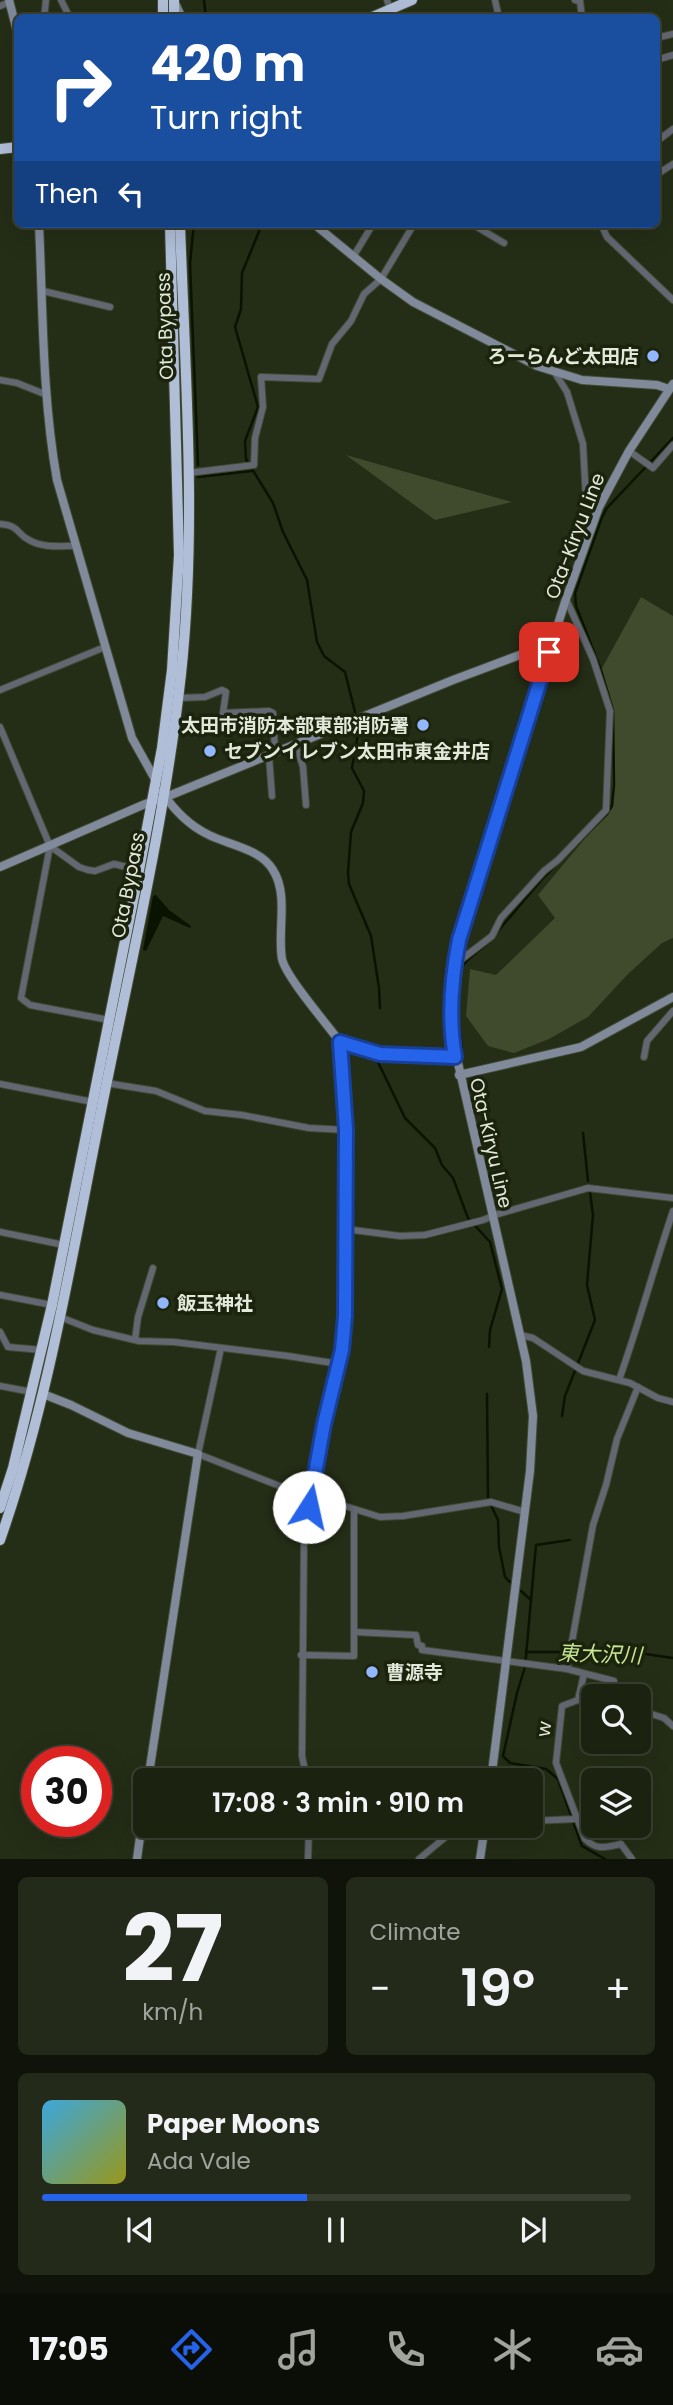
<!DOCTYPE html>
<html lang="en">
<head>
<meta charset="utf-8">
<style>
  :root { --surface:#1b2210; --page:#242a19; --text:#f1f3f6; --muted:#a0a49f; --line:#393f30; --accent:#2563eb }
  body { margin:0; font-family:Poppins,"Noto Sans JP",sans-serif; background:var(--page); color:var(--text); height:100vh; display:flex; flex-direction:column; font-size:26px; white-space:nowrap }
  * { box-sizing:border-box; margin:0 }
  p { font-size:23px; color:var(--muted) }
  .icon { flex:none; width:38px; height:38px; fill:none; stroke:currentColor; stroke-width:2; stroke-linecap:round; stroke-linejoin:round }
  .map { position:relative; height:1859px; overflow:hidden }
  .side { display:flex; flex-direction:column; gap:18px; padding:18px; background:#0f1309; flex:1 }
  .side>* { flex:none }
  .hud { position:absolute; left:14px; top:14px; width:646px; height:214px; border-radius:10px; box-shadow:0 7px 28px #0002,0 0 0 2px var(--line); background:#1a4fa0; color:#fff; overflow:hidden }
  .controls { position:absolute; left:581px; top:1684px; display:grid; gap:14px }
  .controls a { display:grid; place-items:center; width:70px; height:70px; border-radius:10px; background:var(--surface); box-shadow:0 7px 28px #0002,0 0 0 2px var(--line); font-size:35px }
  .speed { position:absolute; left:21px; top:1746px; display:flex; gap:14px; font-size:35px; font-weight:700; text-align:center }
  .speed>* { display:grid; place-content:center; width:91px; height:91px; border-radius:50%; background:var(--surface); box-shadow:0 7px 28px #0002,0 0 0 2px var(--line); line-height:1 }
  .speed .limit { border:10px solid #d22; background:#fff; color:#111 }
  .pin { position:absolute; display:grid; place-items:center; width:60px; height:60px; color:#fff; margin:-30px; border-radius:14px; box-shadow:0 4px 10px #0006 }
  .me { position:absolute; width:77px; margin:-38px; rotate:10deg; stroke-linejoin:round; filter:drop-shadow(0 0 5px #0008) }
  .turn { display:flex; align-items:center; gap:24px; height:147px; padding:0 21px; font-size:32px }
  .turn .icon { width:91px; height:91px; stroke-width:2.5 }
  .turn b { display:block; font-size:49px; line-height:60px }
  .then { display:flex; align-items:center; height:66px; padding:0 21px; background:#0003; gap:14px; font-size:26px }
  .big { font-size:52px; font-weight:600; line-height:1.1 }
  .side .tile { flex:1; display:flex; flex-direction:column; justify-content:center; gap:10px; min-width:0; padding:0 24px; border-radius:10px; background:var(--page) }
  .side .dial { align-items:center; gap:0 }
  .dial b { font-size:91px; line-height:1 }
  .song { display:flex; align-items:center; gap:21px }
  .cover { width:84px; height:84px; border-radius:10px; background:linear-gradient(135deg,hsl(200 70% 55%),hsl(60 70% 35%)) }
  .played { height:7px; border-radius:4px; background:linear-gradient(90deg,var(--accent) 45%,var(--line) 45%) }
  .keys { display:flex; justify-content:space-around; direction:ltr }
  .heat { display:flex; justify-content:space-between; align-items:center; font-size:38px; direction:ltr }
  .side .tiles { flex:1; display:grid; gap:18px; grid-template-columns:1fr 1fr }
  .tile:last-child { grid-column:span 2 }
  .trip { position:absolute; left:133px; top:1768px; width:410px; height:70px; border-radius:10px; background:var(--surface); box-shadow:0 7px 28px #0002,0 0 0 2px var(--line); font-weight:600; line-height:70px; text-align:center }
  .dock { display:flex; height:112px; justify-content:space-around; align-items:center; background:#0b0e06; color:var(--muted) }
  .dock .icon { width:49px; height:49px }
  .dock .selected { color:var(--accent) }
  .dock b { font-size:32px; color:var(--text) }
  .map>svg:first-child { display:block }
  .green { fill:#3f4b2c }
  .water { fill:#0a1300 }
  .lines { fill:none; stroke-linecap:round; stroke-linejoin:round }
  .stream { stroke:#0a1300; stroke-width:2.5 }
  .street-casing { stroke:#424b35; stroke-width:8 }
  .secondary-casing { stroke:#424b35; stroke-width:10 }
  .highway-casing { stroke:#424b35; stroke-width:12 }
  .street { stroke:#626772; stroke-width:6 }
  .secondary { stroke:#818a9b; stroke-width:8 }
  .highway { stroke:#b0bed8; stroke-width:10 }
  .route-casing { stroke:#184099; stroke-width:18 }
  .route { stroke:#2563eb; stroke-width:12 }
  .poi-dot { fill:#93b7fd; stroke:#1b230c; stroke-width:2.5 }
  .labels { text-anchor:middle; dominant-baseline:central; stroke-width:7; stroke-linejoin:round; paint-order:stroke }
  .street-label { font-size:19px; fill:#e2e8da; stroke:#1b230c }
  .poi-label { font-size:19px; font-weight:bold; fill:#e2e8da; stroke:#1b230c; text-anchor:start }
  .water-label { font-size:21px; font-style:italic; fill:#c5e592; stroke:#1b230c }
</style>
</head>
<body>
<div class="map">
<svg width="673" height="1859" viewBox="0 0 673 1859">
  <rect width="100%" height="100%" fill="#242d16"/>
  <g class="green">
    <polygon points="346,455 512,502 435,520"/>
    <polygon points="641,597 673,616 673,938 662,943 628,974 588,1017 549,1039 514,1053 488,1046 466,1016 470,969 496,975 555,918 538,895 612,806 613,710 601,670"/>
  </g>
  <polygon class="water" points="156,895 169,910 191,926 190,928 163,916 146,951 143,950 153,896"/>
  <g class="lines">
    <g class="stream">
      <polyline points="204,0 206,18"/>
      <polyline points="194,224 190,263 198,465"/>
      <polyline points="262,224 242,273 241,309 235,327 258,407 245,441 246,459 273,503 283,532 307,580 317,642 324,656 345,672 359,728 352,768 364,791 363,803 351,832 348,873 349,884 371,936 379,988 380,1008"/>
      <polyline points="198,477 252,471"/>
      <polyline points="498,931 543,878 607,814 612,806 614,785 613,710 601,670 576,606 575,593 602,517 607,508 673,438"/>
      <path d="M462,1048C459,1027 450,982 464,964C471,956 481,949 489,942"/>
      <polyline points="375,1056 405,1118 435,1148 442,1165 453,1178 468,1218 490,1242 502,1289 490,1330 489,1347"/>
      <polyline points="583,1133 588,1181"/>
      <polyline points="487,1394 488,1499 498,1520 499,1547 505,1577 510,1582"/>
      <polyline points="562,1416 565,1396 595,1320 587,1285 593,1215 590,1192"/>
      <polyline points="521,1591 531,1600 525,1667 517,1693 503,1756 510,1763 546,1769 558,1779 582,1846 605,1859"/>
      <polyline points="531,1600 536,1545 570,1540"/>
      <polyline points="526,1652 632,1652 673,1658"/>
    </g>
    <defs>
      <g id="street">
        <polyline points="61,0 70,18"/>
        <polyline points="387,0 393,18"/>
        <polyline points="495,0 499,18"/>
        <polyline points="575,0 580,1 582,18"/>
        <polyline points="0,6 10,2"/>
        <polyline points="44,18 46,0"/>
        <polyline points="656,38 673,34"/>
        <polyline points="656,60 673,55"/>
        <polyline points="656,142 673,129"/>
        <polyline points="656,175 673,164"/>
        <polyline points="472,224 504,243"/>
        <polyline points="601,224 607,237 673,300"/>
        <polyline points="353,257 373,224"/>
        <polyline points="43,291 110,307"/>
        <polyline points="555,373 567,392 583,444 586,500 588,504 599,507"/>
        <polyline points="0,380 17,383 47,395"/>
        <polyline points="629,451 653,468 673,445"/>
        <polyline points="188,473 254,465 255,438 263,407 261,377 319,379 332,344 351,321 364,294 381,279 414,224"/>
        <path d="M0,524C21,526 15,533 29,540C42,548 61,546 75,546"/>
        <polyline points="0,690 105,647"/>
        <polyline points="178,698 205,697 222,690 226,692 223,713 269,711 273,713 275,753"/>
        <polyline points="0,727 50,846 79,867 88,870 95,871 114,864 139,870"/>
        <polyline points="296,744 303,767 306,805"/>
        <polyline points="269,756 272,796"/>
        <polyline points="50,846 21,998 30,1005 109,1020"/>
        <polyline points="454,965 492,936 501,918 544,871 558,860 606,810 610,711 593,659 566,599"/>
        <polyline points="644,1057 647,1041 673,1011"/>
        <polyline points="106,1083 156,1091 205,1111 242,1115 309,1128 346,1130"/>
        <polyline points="0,1084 93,1102"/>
        <polyline points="345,1229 400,1236 425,1235 483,1220 498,1214 588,1188 673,1198"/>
        <polyline points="0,1232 64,1245"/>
        <polyline points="0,1295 52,1305"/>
        <polyline points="60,1317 93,1330 139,1341 174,1342 288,1356 339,1364"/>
        <polyline points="0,1332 8,1347 42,1350"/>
        <polyline points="520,1335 533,1338 583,1371 630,1383 658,1398 673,1402"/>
        <polyline points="135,1340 138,1317 153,1268"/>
        <polyline points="221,1348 198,1454 277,1485 380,1517 403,1516 491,1502 525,1512"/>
        <path d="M619,1380C639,1324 654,1267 673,1211"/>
        <polyline points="0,1386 32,1392"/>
        <polyline points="354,1632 416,1635 418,1645 422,1646 422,1650 567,1669 614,1681 615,1696"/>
        <polyline points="301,1655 354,1656 354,1509"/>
        <polyline points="567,1669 593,1525 606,1485 617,1439 638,1387"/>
        <path d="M584,1674L578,1700L562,1706L556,1763L585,1839C597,1851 606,1847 621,1844L632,1859"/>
        <polyline points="639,1710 664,1718 673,1726"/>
        <polyline points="307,1780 302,1756 304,1539 324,1424 343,1350 345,1316 346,1130 340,1042 380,1054 455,1057"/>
        <polyline points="530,1821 576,1819"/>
        <polyline points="308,1859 309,1825"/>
        <polyline points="419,1859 460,1825"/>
      </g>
      <g id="secondary">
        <polyline points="9,0 18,35"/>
        <polyline points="175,3 182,18"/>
        <path d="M39,224C43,309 42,396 57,480L132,738L156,781"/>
        <polyline points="314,224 381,279 413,302 537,366 582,380 657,385 669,389"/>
        <path d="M162,792C174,810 190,826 209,835C229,845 261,849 273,870C289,895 277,931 282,959C286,977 327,1024 340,1042"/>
        <polyline points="0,867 145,804 166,797 453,680 549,644"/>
        <polyline points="459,1075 581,1047 673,997"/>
        <polyline points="43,1394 71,1405 128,1433 198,1454 148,1780"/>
        <polyline points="491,1780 530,1471 533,1416 526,1361 453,1041 450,1005 452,981 459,940 471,896 566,599 599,507 629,451 673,384"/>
        <polyline points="137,1859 145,1800"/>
        <polyline points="480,1859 485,1825"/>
      </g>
      <g id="highway">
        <polyline points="163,0 163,18"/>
        <polyline points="174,0 174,18"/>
        <polyline points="370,18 412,0"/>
        <polyline points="0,149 18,147"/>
        <polyline points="0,1508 13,1468 52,1305 137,881 162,748 172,670 179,555 170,224"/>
        <path d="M0,1540C46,1409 69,1272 96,1136C126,982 164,829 181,674C197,525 185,373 180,224"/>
      </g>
    </defs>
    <use href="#street" class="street-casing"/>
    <use href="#secondary" class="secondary-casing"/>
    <use href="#highway" class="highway-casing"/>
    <use href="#street" class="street"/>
    <use href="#secondary" class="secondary"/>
    <use href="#highway" class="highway"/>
  </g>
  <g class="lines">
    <defs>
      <path id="route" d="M309,1507L324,1424L342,1350L345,1316L346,1130L340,1042L380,1054L455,1057C448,1018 451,980 459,940L549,652"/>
    </defs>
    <use href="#route" class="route-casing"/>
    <use href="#route" class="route"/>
  </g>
  <g class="poi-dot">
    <circle cx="653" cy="356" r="7"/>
    <circle cx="423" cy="725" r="7"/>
    <circle cx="210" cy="751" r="7"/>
    <circle cx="163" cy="1303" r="7"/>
    <circle cx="372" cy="1672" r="7"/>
  </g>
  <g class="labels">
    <g class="street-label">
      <text transform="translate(165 326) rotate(-92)">Ota Bypass</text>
      <text transform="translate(575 536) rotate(-69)">Ota-Kiryu Line</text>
      <text transform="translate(128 885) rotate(-79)">Ota Bypass</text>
      <text transform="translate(491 1143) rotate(77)">Ota-Kiryu Line</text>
      <text transform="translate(544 1729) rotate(-83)">w</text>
    </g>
    <g class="poi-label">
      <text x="639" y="356" text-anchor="end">ろーらんど太田店</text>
      <text x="409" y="725" text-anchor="end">太田市消防本部東部消防署</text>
      <text x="224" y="751">セブンイレブン太田市東金井店</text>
      <text x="177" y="1303">飯玉神社</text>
      <text x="386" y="1672">曹源寺</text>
    </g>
    <g class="water-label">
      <text transform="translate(600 1654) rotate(2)">東大沢川</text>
    </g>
  </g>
</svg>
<div class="controls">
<a><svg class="icon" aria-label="search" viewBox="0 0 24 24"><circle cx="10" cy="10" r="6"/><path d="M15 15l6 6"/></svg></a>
<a><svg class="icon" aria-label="layers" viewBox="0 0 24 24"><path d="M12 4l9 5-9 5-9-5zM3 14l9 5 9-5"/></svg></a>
</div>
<div class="speed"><div class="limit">30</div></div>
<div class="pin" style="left:549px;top:652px;background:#d93025"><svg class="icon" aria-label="arrive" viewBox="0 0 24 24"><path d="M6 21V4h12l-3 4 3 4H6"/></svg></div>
<svg class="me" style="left:309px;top:1507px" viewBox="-20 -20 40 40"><circle r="19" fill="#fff"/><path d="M0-13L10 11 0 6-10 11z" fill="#2563eb"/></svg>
<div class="trip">17:08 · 3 min · 910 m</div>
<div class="hud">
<div class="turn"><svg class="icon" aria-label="right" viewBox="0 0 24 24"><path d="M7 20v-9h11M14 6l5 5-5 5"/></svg><div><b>420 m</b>Turn right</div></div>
<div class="then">Then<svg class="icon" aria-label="left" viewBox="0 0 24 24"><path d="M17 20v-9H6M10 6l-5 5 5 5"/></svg></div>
</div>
</div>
<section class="side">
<div class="tiles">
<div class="tile dial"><b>27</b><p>km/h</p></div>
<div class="tile"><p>Climate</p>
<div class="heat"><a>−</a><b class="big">19°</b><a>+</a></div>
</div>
<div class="tile">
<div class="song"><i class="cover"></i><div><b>Paper Moons</b><p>Ada Vale</p></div></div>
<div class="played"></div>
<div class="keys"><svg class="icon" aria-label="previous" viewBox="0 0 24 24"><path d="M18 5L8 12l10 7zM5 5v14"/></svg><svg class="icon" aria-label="pause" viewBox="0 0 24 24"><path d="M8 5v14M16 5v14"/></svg><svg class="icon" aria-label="next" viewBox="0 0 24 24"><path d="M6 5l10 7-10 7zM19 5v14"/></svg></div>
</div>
</div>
</section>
<nav class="dock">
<b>17:05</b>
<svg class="icon selected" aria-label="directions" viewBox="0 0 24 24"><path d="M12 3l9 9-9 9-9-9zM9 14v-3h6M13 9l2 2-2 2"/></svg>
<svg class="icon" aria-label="music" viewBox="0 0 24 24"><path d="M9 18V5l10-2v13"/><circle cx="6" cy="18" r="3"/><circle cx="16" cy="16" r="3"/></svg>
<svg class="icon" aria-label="phone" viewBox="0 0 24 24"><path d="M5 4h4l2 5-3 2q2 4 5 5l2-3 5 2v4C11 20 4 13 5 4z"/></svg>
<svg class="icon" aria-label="climate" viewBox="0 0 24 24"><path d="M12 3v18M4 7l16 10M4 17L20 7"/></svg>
<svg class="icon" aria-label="car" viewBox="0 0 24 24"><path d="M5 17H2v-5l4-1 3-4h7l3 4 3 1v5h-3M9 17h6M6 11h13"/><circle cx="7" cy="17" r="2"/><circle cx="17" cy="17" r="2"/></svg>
</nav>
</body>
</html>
